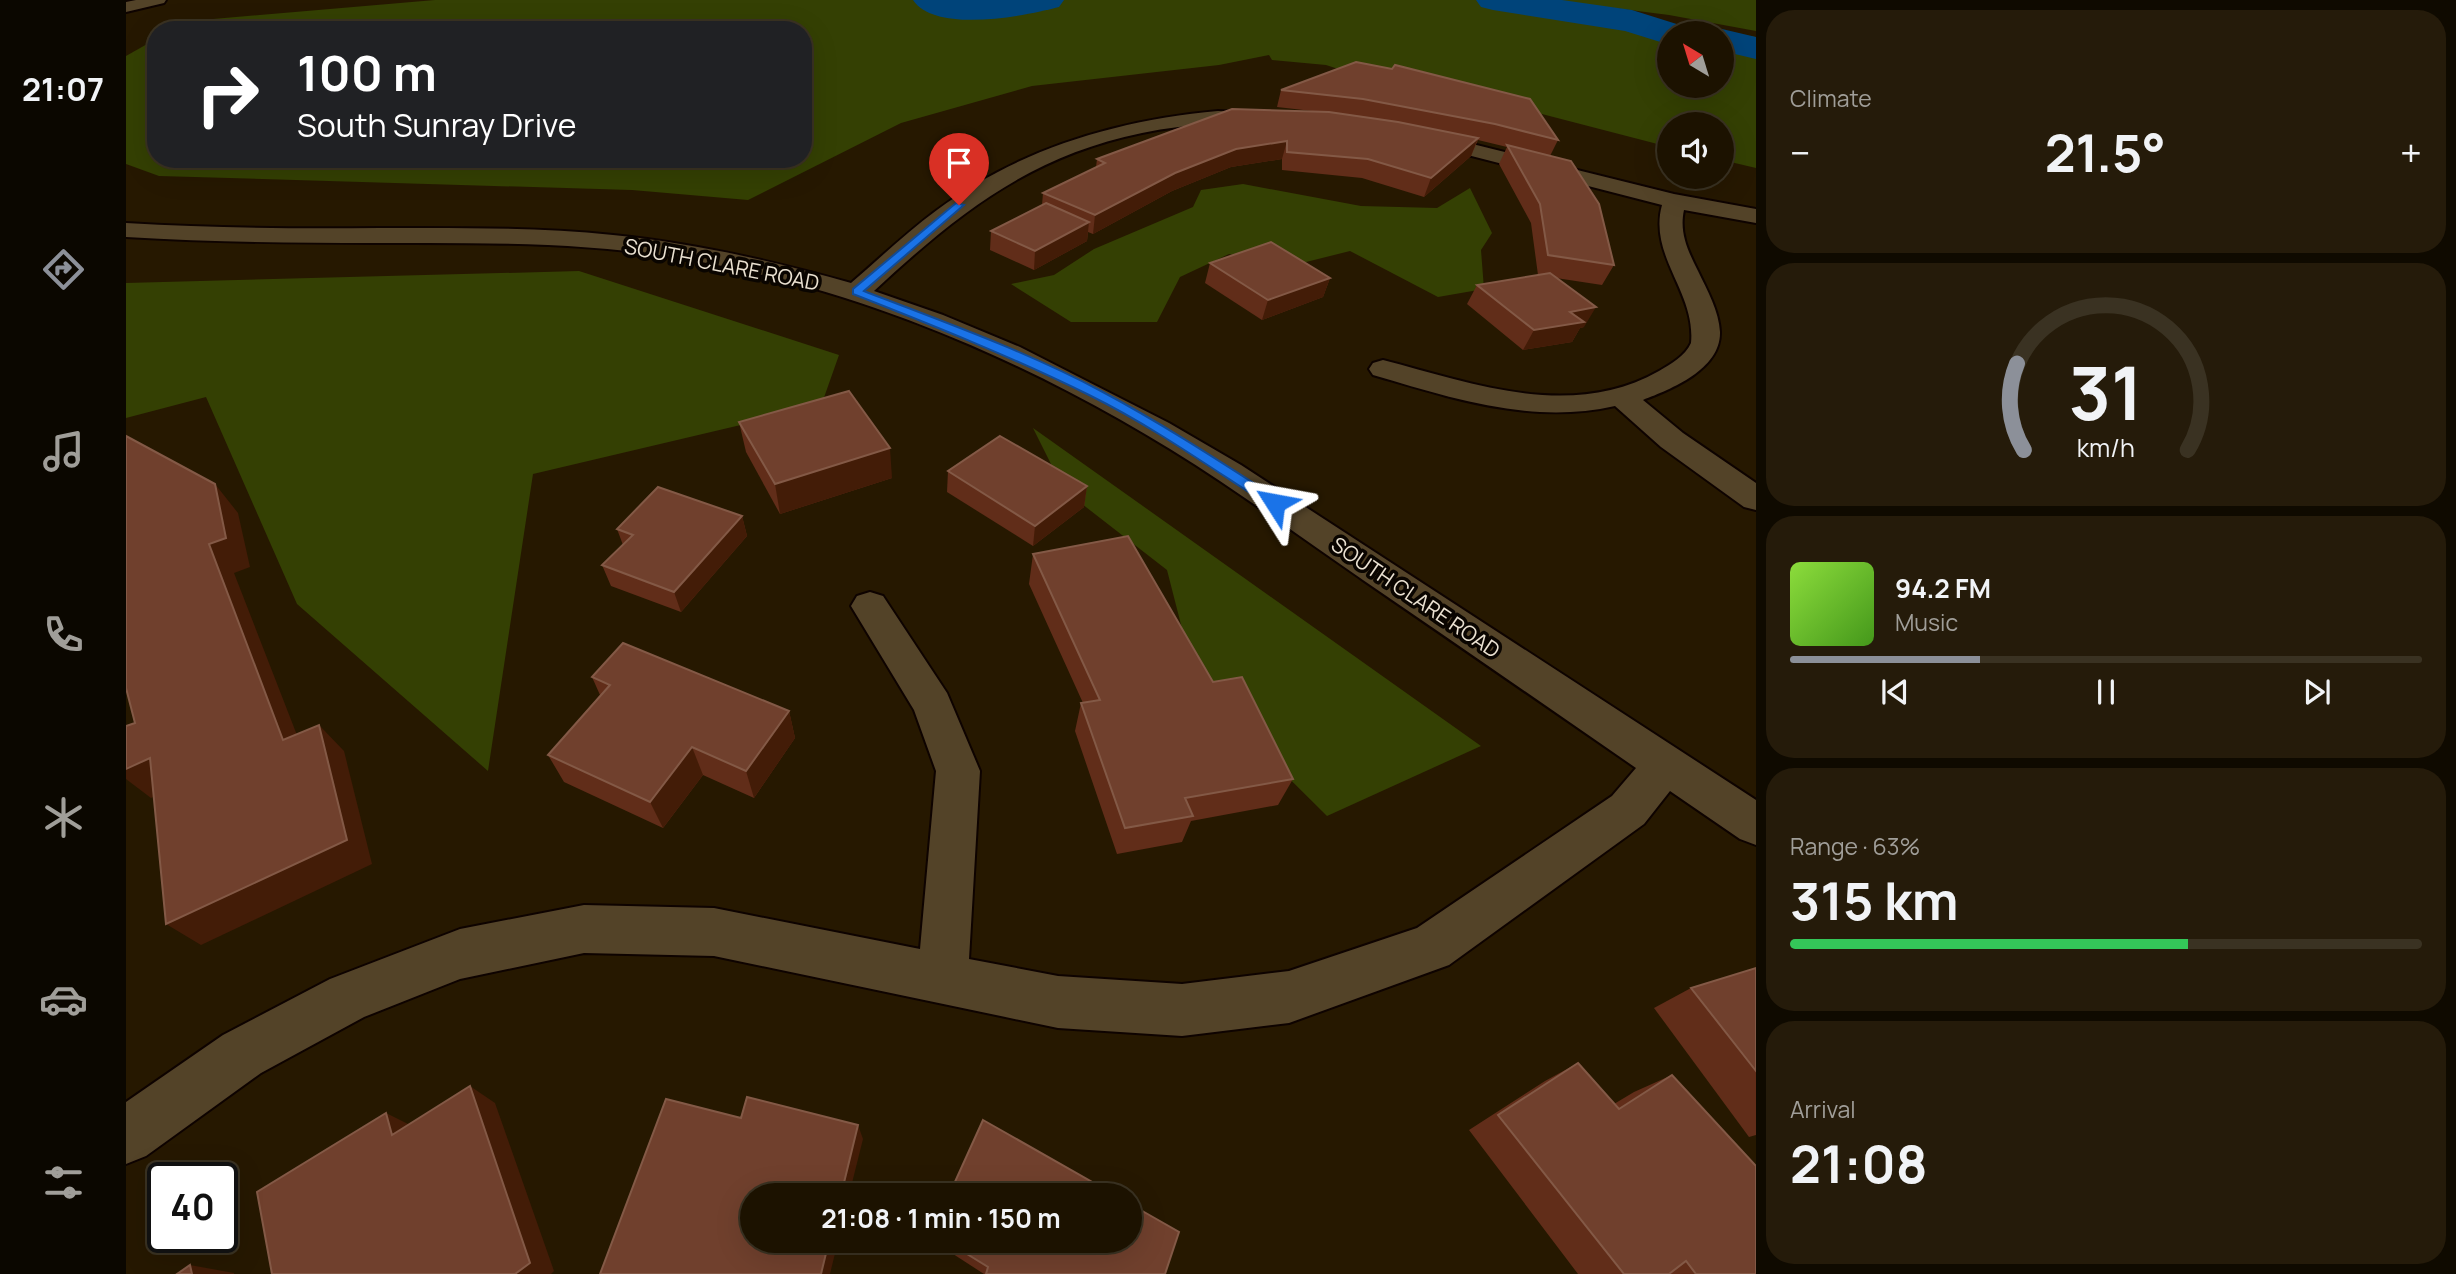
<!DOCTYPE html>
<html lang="en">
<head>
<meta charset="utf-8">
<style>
  :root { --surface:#1c1200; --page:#251b0a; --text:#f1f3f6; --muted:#a09e99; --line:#3a3222; --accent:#8c9099 }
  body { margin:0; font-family:Manrope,sans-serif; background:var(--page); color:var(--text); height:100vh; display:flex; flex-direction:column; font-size:26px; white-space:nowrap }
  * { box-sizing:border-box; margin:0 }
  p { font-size:23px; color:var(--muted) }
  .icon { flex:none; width:38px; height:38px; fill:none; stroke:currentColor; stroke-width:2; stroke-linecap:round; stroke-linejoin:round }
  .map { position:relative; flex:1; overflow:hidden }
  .details { display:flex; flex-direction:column; gap:10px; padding:10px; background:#0f0a00; width:700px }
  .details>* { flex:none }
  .top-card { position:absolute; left:21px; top:21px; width:665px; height:147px; border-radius:28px; box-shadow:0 7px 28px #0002,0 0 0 2px var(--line); background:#202124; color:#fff; overflow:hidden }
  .needle { width:46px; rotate:322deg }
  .controls { position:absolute; left:1531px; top:21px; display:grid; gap:14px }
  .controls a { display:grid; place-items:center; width:77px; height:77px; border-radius:50%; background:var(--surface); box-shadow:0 7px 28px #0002,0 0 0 2px var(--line); font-size:35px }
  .speed { position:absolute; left:21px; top:1162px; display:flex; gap:14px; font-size:35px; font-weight:700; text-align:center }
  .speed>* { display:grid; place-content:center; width:91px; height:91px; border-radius:50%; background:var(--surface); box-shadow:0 7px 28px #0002,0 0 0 2px var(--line); line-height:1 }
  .speed .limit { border:4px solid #111; border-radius:10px; background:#fff; color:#111 }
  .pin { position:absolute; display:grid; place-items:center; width:60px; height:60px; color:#fff; margin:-72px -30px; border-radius:50% 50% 50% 0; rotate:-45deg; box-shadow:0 0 7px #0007 }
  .pin .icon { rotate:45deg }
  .me { position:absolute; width:77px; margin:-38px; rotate:304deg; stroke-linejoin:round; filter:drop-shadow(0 0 5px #0008) }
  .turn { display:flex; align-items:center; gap:24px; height:147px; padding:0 35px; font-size:32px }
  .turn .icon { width:91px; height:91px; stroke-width:2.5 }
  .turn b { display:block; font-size:49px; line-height:60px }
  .big { font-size:52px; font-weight:700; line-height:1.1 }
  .details .card { flex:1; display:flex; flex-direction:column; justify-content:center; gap:10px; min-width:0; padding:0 24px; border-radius:28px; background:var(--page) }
  .details .dial { align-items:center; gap:0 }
  .dial svg { height:182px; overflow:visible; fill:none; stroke:var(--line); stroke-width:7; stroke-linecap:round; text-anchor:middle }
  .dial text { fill:var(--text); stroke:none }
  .song { display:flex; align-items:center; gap:21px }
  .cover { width:84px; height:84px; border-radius:10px; background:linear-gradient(135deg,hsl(90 70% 55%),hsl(100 70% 35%)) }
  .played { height:7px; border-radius:4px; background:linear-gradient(90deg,var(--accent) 30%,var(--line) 30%) }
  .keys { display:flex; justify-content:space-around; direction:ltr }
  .heat { display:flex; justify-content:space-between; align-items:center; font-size:38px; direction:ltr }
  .charge { height:10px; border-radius:5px; background:linear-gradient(90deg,#34c759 63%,var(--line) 0) }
  .trip { position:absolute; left:614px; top:1183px; width:402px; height:70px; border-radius:35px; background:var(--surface); box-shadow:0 7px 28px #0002,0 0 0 2px var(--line); font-weight:700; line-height:70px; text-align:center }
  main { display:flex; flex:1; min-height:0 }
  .menu { display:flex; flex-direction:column; width:126px; justify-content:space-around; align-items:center; background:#0b0700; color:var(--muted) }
  .menu .icon { width:49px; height:49px }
  .menu .on { color:var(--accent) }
  .menu b { font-size:32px; color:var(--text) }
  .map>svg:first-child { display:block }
  .green { fill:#344003; fill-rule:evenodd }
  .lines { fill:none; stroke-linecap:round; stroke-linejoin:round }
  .river { fill:#00447a; fill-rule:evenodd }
  .minor-casing { stroke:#0e0300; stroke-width:4 }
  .minor { fill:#534328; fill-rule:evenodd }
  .wall { fill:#612d19 }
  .shaded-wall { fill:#431c07 }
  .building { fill:#70402d; stroke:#835946; stroke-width:2 }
  .route { fill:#1a73e8; stroke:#114b97; stroke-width:2 }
  .labels { text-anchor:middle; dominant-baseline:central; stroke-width:7; stroke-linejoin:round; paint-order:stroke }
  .far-street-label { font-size:21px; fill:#eae1d1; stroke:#0a0500 }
</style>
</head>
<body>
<main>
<nav class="menu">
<b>21:07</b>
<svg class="icon on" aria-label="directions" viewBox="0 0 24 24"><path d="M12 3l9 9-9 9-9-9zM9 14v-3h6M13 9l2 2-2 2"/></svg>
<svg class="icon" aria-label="music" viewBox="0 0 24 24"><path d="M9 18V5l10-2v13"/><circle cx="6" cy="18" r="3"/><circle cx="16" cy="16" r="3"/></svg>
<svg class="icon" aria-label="phone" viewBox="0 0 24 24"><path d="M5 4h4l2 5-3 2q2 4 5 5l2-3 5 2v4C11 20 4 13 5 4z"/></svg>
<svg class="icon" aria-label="climate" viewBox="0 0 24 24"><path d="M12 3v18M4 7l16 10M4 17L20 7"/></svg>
<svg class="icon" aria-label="car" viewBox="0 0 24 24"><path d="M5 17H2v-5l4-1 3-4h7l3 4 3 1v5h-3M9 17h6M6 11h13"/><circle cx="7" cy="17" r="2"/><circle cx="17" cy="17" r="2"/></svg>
<svg class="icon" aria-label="filters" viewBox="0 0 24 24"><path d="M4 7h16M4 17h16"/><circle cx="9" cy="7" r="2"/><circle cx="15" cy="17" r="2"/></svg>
</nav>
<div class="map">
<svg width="1630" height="1274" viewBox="0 0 1630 1274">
  <rect width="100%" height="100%" fill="#261800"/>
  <g class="green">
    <path d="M309,0H1374L1411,3L1630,37V168L1596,160V124H1544L1543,147L1412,113L1255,83L1200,65L1146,60L1143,55L1093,65L906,86L775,123L622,200L506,190L33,176L0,164V56L30,39V159H677V30H47L64,21ZM1544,33H1596V86H1544Z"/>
    <polygon points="1425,0 1630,0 1630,31 1543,15"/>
    <polygon points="1117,184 1235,206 1311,208 1344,188 1366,233 1355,250 1358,289 1312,297 1224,251 1160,267 1103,254 1054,277 1031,322 945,322 885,284 928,275 968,249 1067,207 1075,190"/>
    <polygon points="453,271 713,355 695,406 407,474 362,771 171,604 80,397 0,418 0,283"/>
    <polygon points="907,428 1355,746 1201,816 1071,687 1041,570 938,490"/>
  </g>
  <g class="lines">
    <g class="river">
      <path d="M787,0H938L933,7C899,16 810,34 787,0Z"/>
      <polygon points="1350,0 1436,0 1506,10 1557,26 1562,33 1544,33 1544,45 1499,31 1367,10 1355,7"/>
      <polygon points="1596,29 1630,37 1630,59 1596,51 1596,33 1582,33"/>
    </g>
    <defs>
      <g id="minor">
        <polygon points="10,0 40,0 38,3 0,12 0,2"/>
        <path d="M1092,111L1138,113L1141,117L1138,121C1123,125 1106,122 1090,123C1065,125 1040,128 1016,133C903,156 830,215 748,291L817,315L894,347L1043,423L1115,465L1630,800V845L1614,839L1544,791L1518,824L1323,965L1163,1023L1056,1036L932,1028L588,956L458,953L334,979L238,1017L135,1073L20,1156L0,1164V1102L97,1035L204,979L334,929L458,905L588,908L794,949L810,771L788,710L725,606L731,596L744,592L757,596L821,693L854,771L843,959L932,976L1056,984L1163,971L1291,928L1486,796L1510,768C1419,705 1328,642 1237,580C1189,547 1142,513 1094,481C937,377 756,294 570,261C464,241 356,243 248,243C165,243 83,242 0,237V223C85,228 169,229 254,228C331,228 410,227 487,235C568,243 647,261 725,283C753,259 781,232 811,210C893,149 991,120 1092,111Z"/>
        <path d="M1298,132L1548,194L1630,209V223L1558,210C1553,233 1562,251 1572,271C1581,290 1593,311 1594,332C1595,369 1546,389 1517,400L1557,433L1630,483V510L1618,507L1535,447L1489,406C1405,425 1326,398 1247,375L1243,369L1247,363L1257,360C1346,383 1445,421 1533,371C1545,364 1559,356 1565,343C1570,292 1522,256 1536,205L1291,142L1288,138L1291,134Z"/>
      </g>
    </defs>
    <use href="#minor" class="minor-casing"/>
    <use href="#minor" class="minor"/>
  </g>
  <g class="wall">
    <polygon points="1230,62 1432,140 1424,156 1488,265 1476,285 1430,278 1458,327 1454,328 1446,342 1397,350 1341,304 1351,285 1412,275 1405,223 1373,164 1381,147 1352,140 1345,156 1298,197 1236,178 1156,170 1156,159 1105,167 1046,191 967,234 962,232 961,241 908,270 864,250 865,231 916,205 917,193 970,167 971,159 1186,111 1151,107 1155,90"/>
    <polygon points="1084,263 1204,278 1197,297 1136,320 1079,283"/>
    <polygon points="613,422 766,478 654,514 620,452"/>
    <polygon points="822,471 961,486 958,507 907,546 821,492"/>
    <polygon points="616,516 621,536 555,612 485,586 476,565 497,545 491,529"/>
    <polygon points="907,554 1087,682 1167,779 1152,805 1065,821 1056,842 991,854 949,731 955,703 957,703 903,584"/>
    <polygon points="466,677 663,711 669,738 628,798 577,775 537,828 438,782 422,755 474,695"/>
    <polygon points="1630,968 1630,1135 1623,1137 1528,1008 1565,988"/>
    <polygon points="1452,1063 1488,1104 1508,1092 1546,1075 1630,1274 1452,1274 1343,1130 1419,1081"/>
    <polygon points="807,1241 1004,1241 1039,1274 858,1274"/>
  </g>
  <g class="shaded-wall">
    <polygon points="1352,138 1345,156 1298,197 1305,178"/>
    <polygon points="1161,141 1156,159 1105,167 1046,191 967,234 969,215 1049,173 1110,149"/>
    <polygon points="963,222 961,241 908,270 909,251"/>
    <polygon points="1204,278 1197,297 1136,320 1142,300"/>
    <polygon points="1470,307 1458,327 1454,328 1446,342 1397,350 1408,330 1444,312"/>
    <polygon points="764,448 766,478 654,514 649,484"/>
    <polygon points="89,484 112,513 124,567 108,573 183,766 157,740 83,544"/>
    <polygon points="961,486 958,507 907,546 909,526"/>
    <polygon points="616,516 621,536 555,612 548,592"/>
    <polygon points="663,711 669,738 628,798 620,771"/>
    <polygon points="193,725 218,751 246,864 75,945 40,924"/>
    <polygon points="566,747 577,775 537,828 524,802"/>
    <polygon points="24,758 56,784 25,798 0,779 0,769"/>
    <polygon points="344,1086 369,1103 428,1271 425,1274 389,1274"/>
    <polygon points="260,1113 290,1128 266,1135"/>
    <polygon points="732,1125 737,1139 723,1195 715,1195"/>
    <polygon points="703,1241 712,1241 704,1274 695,1274"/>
    <polygon points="64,1265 108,1273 108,1274 66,1274"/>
  </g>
  <g class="building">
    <polygon points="1230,62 1266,69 1269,65 1404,99 1432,140 1369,124 1237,99 1155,90"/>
    <polygon points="1106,109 1203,112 1272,122 1352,138 1305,178 1242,159 1161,152 1161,141 1110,149 1049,173 969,215 917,193 979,163 971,159"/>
    <polygon points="1381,145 1445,161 1473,204 1488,265 1422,255 1414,204"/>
    <polygon points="920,203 963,222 909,251 865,231"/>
    <polygon points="1145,242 1204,278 1142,300 1084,263"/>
    <polygon points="1424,273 1470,307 1444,312 1458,322 1408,330 1351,285"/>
    <polygon points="723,391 764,448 649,484 613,422"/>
    <polygon points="0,436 89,484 100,538 83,544 157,740 193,725 221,840 40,924 24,758 0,769 0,726 9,723 0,688"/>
    <polygon points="874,436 961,486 909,526 822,471"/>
    <polygon points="532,487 616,516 548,592 476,565 507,535 491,529"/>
    <polygon points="1002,536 1087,682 1116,677 1167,779 1059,798 1067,816 999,828 955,703 974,700 907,554"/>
    <polygon points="497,643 663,711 620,771 566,747 524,802 422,755 484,685 466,677"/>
    <polygon points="1630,968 1630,1071 1565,988"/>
    <polygon points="1452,1063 1493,1109 1546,1075 1630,1166 1630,1274 1570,1274 1560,1261 1543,1274 1498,1274 1372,1115"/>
    <polygon points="344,1086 404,1263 389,1274 146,1274 131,1192 260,1113 266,1135"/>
    <polygon points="621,1097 732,1125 715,1195 626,1195 626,1241 703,1241 695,1274 474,1274 540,1099 615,1118"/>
    <polygon points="857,1120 989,1195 823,1195"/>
    <polygon points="1004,1204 1053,1232 1039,1274 860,1274 862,1267 820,1241 1004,1241"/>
    <polygon points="64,1265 66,1274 51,1274"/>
  </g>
  <path class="route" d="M830,203L838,205L738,291C818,322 900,351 975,391C1037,424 1095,462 1154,500V506H1144C1085,468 1026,426 963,395C886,357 806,325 727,294V289Z"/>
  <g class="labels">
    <g class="far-street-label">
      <text transform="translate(596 264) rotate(11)">SOUTH CLARE ROAD</text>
      <text transform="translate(1290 597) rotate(34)">SOUTH CLARE ROAD</text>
    </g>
  </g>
</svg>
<div class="controls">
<a><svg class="needle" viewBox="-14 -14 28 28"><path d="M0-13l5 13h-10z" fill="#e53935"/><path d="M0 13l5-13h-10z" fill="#a09e99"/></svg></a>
<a><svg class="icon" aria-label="sound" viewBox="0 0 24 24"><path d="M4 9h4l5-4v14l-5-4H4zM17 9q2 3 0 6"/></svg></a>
</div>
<div class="speed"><div class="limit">40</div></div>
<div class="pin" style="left:833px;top:205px;background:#d93025"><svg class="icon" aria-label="arrive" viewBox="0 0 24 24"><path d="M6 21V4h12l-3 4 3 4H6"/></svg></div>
<svg class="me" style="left:1149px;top:503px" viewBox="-20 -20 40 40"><path d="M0-17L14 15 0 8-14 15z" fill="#1a73e8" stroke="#fff" stroke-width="4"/></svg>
<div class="trip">21:08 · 1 min · 150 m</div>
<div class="top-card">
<div class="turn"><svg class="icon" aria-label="right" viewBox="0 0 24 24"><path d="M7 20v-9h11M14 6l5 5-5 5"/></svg><div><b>100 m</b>South Sunray Drive</div></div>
</div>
</div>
<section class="details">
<div class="card"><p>Climate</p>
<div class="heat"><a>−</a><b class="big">21.5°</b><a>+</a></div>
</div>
<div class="card dial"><svg viewBox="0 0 100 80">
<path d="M14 69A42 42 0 1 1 86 69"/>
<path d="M14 69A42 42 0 0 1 11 31" stroke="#8c9099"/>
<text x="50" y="56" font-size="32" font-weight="700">31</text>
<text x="50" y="72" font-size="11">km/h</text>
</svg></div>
<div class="card">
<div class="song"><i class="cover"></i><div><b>94.2 FM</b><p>Music</p></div></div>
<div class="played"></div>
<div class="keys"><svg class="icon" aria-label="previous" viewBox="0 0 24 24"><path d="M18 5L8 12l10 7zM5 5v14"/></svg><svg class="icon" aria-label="pause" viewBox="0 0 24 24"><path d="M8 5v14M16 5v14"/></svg><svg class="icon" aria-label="next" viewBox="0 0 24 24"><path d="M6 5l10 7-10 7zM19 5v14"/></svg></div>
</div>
<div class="card"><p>Range · 63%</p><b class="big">315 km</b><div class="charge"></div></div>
<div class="card"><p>Arrival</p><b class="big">21:08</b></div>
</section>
</main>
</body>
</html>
